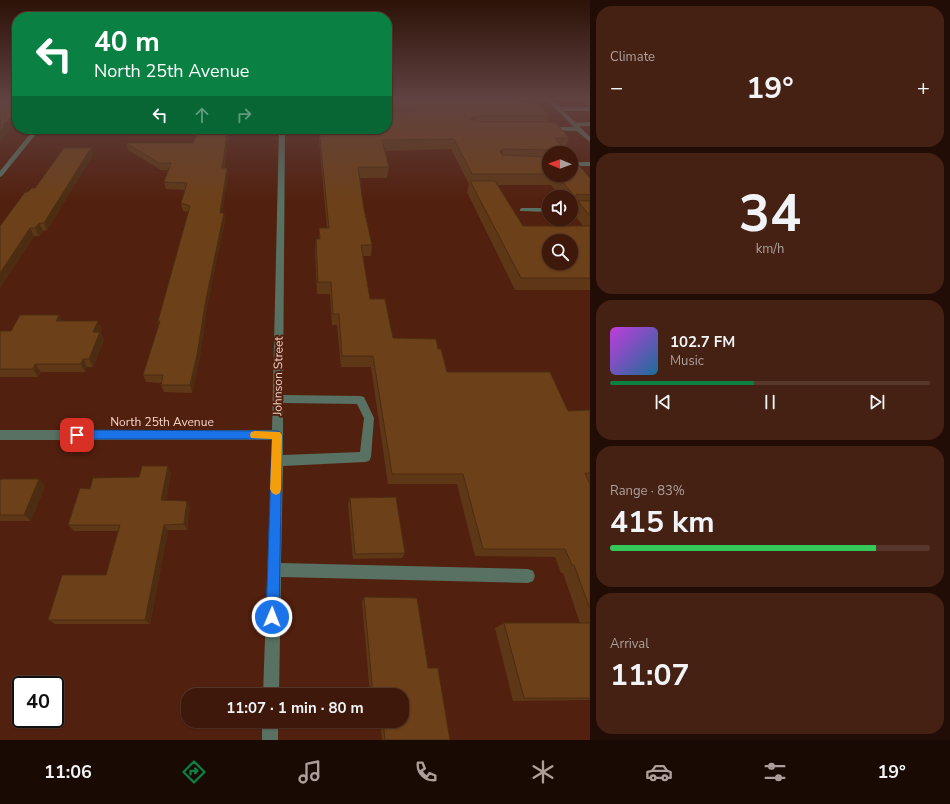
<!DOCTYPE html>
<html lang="en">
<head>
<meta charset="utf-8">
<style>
  :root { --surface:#3e180a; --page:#452113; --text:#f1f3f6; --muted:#ada09c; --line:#57372b; --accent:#0b8043 }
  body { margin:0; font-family:"Nunito Sans",sans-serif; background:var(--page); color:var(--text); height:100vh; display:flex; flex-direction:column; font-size:15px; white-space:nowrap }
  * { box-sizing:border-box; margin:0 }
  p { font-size:13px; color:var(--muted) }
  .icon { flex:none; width:22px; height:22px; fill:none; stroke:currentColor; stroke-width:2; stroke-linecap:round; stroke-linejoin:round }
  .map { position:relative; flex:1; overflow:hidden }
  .side { display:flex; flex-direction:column; gap:6px; padding:6px; background:#220d06; width:360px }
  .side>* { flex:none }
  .banner { position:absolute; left:12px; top:12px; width:380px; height:122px; border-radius:16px; box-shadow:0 1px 3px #0004,0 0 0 1px var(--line); background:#0b8043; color:#fff; overflow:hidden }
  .needle { width:26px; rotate:271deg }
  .controls { position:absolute; left:542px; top:146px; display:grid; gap:8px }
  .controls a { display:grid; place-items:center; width:36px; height:36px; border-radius:50%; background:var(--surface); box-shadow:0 1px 3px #0004,0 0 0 1px var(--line); font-size:20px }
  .speed { position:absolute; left:12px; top:676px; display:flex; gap:8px; font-size:20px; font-weight:700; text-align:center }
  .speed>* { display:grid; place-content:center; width:52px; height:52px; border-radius:50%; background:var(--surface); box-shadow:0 1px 3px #0004,0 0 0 1px var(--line); line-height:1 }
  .speed .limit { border:2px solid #111; border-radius:6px; background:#fff; color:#111 }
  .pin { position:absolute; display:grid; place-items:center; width:34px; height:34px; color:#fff; margin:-17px; border-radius:8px; box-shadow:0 2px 6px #0006 }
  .me { position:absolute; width:44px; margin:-22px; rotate:1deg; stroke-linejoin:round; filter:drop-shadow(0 0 3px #0008) }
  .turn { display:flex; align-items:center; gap:14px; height:84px; padding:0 16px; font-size:18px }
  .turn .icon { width:52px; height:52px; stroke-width:2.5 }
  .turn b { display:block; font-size:28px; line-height:34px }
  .lanes { display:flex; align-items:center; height:38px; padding:0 16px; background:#0003; justify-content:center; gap:20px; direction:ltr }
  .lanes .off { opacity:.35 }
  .big { font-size:30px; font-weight:700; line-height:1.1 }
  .side .widget { flex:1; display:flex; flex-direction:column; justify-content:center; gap:6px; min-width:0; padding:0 14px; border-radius:16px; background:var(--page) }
  .side .dial { align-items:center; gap:0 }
  .dial b { font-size:52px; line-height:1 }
  .song { display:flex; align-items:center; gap:12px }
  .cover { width:48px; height:48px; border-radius:6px; background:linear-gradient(135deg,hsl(290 70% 55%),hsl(200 70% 35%)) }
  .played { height:4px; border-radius:2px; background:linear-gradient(90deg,var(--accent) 45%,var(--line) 45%) }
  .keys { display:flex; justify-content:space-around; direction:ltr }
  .heat { display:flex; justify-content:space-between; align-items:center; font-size:22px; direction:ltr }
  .charge { height:6px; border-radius:3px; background:linear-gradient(90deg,#34c759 83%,var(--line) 0) }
  .trip { position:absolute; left:181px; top:688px; width:228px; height:40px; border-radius:16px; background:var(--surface); box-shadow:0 1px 3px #0004,0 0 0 1px var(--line); font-weight:700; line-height:40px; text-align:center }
  .tab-bar { display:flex; height:64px; justify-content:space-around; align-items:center; background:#190a04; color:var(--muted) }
  .tab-bar .icon { width:28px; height:28px }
  .tab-bar .active { color:var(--accent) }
  .tab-bar b { font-size:18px; color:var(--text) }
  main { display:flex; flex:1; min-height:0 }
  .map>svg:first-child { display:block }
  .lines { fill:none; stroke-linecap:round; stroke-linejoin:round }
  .minor { fill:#587162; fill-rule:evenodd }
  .wall { fill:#5d3716; fill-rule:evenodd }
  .shaded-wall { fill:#4c2d12 }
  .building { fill:#6c4019; stroke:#4c2d12; fill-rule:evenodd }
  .route { fill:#1a73e8; stroke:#114b97 }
  .slow { fill:#f59e0b }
  .labels { text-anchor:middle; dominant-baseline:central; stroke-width:4; stroke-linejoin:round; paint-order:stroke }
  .street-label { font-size:12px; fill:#f3d1c6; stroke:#52200e }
</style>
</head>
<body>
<main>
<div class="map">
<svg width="590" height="740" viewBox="0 0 590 740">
  <rect width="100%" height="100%" fill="#52200e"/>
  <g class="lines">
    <g class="minor">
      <polygon points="545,98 549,98 560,107 590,107 590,111 563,111 576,123 590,122 590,126 579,126 590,137 590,142 577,131 546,130 545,129 548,127 574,127"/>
      <polygon points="34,129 40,129 2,176 0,177 0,171"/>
      <path d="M279,129H285L283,395L360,396L364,397L374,418L371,457L369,461L365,462L283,466L281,563L528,569L533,571L535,576L533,581L528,583L281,577L279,695H263L272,440H0V430H272ZM283,403L357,404L364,418L360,452L283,455Z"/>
      <rect x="571" y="162" width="19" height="4"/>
      <rect x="571" y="207" width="19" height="4"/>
      <polygon points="522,208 549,208 549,212 520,211 520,209"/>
      <rect x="262" y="721" width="16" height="19"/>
    </g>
  </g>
  <g class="wall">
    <path d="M387,98L523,102L549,116L547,122L569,138L565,148H564L568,153H549V175H571L590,178V290H515L467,192L469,184L451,149L385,151L389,167L387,178H359L364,209L372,245L371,256H363L370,299L393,338L438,349L447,372L568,411L590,410V700L513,701L495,628L504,623H580L563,573H561L555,557L475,556L457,484H388L371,367H341L337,325H332L330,294H317L315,250L316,239H319V228H327L318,129H387ZM498,185H551L561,197H571V206H576L572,212L583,226H523Z"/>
    <polygon points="577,98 590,98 590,106 586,106"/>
    <polygon points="93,129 107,129 103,135"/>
    <polygon points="198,129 240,129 239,134 229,134 224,168 227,168 228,175 222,213 224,213 225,221 207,306 199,363 192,393 164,392 161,385 161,383 146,382 143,375 159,324 158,321 188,212 183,211 181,203 185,190 166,189 164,182 169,170 161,170 128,150 126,143 193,143"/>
    <polygon points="93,155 47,230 43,231 39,236 34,236 0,288 0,226 28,192 35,188"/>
    <polygon points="62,321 102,329 100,332 104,340 93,367 87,367 85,372 41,372 38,377 0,377 0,331 11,331"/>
    <polygon points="171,473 166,500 190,507 187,530 168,530 150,624 55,624 48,620 106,575 118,531 74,531 68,525 90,489"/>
    <polygon points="39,479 45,486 31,521 0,521 0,481"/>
    <polygon points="350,498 405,553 402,558 353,559 348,504"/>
    <polygon points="364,597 428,668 450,740 382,740 380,721 402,721 402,695 370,695 362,602"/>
  </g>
  <g class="shaded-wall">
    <polygon points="17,111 17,122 6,133 7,134 0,142 0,131 2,126"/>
    <polygon points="475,116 472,126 471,118"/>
    <polygon points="101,129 107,129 103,135"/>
    <polygon points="228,129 229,129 229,134 222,175 222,168"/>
    <polygon points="91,148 93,155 47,230 44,223"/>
    <polygon points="504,149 500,160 500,151"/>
    <polygon points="227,168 228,175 221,221 220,213"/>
    <polygon points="224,213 225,221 207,306 199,363 192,393 190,385 206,299"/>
    <polygon points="39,223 43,231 39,236 35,228"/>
    <polygon points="30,228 34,236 0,288 0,273"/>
    <polygon points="59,315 63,323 56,321"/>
    <polygon points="98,321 102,329 97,340 93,332"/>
    <polygon points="100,332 104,340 93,367 89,359"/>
    <polygon points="83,359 87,367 85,372 81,364"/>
    <polygon points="35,364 41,372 38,377 33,369"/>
    <polygon points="168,466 171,473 165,507 161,500"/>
    <polygon points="39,479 45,486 31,521 24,515"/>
    <polygon points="187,501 190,507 187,530 184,524"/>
    <polygon points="164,525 168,530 150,624 145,620"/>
  </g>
  <g class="building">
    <polygon points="0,98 17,98 17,111 2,126 4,127 0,131"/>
    <polygon points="387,98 520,98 523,102 537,102 549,116 475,116 471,118 471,120 475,122 555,122 569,138 555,138 568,153 554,153 554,150 504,149 500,151 502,155 549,157 549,174 472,174 454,139 382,140 389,167 358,167 364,209 372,245 361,245 370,299 385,299 393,338 436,339 438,349 441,349 447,372 550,372 568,411 590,410 590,473 585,473 590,484 590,609 574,565 572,565 565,549 483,549 463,474 392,474 373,356 342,356 339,314 333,314 331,282 318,282 316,239 320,239 319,228 329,228 319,129 387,129 387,110 388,112 412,112 416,109 412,105 387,105 387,109"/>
    <polygon points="198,129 228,129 222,168 227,168 220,213 224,213 206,299 197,355 190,385 161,385 163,375 143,375 160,321 158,321 190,206 181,203 187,183 164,182 171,163 159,163 126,143 193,143"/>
    <polygon points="64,148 91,148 44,223 39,223 35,228 30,228 0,273 0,226 25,192 28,192 32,188 35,188"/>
    <polygon points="571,156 590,178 590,195 577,194 575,197 557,175 571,175"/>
    <path d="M470,181H495L523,226H590V278H521ZM549,241H571V263H549Z"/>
    <polygon points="578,201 590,201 590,216"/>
    <polygon points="20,315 59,315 56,321 98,321 93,332 100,332 89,359 83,359 81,364 35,364 33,369 0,369 0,331 11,331"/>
    <polygon points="142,466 168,466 161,500 187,501 184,524 164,525 145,620 48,620 62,575 106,575 120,525 68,525 80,488 90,489 93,478 139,477"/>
    <polygon points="1,479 39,479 24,515 0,515 0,481"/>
    <polygon points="396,497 405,553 355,554 350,498"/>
    <polygon points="364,597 417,598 428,668 438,668 450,740 385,740 383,721 402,721 402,695 373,695"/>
    <polygon points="504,623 590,623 590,698 524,698"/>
  </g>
  <linearGradient id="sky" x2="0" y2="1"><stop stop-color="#2d1208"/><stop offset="0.49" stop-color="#604241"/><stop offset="1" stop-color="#604241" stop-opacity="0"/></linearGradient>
  <rect width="590" height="201" fill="url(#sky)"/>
  <polygon class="route" points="77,430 277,431 280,432 282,435 279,617 277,622 272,624 268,622 266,617 272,439 77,439 73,438 72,435 73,432"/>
  <polygon class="slow" points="255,431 280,432 282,435 281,489 280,493 276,495 272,493 270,489 272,439 251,438 250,435 251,432"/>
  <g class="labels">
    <g class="street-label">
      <text transform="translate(278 376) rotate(-89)">Johnson Street</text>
      <text x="162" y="422">North 25th Avenue</text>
    </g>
  </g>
</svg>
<div class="controls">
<a><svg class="needle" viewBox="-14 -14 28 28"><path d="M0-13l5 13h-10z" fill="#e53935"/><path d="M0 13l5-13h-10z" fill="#ada09c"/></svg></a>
<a><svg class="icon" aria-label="sound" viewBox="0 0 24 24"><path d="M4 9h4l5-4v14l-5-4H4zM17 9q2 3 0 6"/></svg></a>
<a><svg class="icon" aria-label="search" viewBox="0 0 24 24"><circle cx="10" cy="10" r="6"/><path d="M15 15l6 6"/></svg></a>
</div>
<div class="speed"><div class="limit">40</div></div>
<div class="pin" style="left:77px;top:435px;background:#d93025"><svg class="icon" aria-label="arrive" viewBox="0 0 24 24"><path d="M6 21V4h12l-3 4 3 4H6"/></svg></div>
<svg class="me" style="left:272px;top:617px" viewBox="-20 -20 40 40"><circle r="17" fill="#1a73e8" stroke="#fff" stroke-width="3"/><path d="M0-11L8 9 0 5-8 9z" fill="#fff"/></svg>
<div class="trip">11:07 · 1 min · 80 m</div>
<div class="banner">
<div class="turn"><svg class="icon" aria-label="left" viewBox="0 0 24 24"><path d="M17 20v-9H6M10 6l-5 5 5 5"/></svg><div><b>40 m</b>North 25th Avenue</div></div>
<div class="lanes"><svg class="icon" aria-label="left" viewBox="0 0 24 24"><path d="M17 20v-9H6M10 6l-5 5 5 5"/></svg><svg class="icon off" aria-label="ahead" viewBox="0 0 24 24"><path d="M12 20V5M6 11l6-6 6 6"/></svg><svg class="icon off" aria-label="right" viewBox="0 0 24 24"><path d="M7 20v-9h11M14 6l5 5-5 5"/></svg></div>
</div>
</div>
<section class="side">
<div class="widget"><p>Climate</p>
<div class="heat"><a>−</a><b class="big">19°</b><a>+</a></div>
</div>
<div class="widget dial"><b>34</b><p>km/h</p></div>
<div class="widget">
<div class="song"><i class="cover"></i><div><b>102.7 FM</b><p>Music</p></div></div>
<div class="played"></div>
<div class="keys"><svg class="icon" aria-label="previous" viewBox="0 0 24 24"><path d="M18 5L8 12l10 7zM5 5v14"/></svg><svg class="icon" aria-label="pause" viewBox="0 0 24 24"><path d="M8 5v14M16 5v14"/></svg><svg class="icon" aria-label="next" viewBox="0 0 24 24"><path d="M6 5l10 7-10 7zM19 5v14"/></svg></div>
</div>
<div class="widget"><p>Range · 83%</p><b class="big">415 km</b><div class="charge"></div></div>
<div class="widget"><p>Arrival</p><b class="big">11:07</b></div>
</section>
</main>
<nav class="tab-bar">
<b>11:06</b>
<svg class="icon active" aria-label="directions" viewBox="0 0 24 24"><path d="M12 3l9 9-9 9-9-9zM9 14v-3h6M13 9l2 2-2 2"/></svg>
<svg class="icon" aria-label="music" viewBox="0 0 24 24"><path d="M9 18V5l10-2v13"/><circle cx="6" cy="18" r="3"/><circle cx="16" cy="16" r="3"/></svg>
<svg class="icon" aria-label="phone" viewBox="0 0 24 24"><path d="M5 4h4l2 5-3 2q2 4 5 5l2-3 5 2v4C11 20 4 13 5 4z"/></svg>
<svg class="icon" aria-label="climate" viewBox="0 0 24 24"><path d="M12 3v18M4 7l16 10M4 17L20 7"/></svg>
<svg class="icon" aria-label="car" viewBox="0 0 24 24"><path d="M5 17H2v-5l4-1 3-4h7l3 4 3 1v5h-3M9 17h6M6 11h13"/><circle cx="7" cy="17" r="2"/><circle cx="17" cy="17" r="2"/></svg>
<svg class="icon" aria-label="filters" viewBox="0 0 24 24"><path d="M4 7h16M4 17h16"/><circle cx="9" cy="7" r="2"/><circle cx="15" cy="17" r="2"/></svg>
<b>19°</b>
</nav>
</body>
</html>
